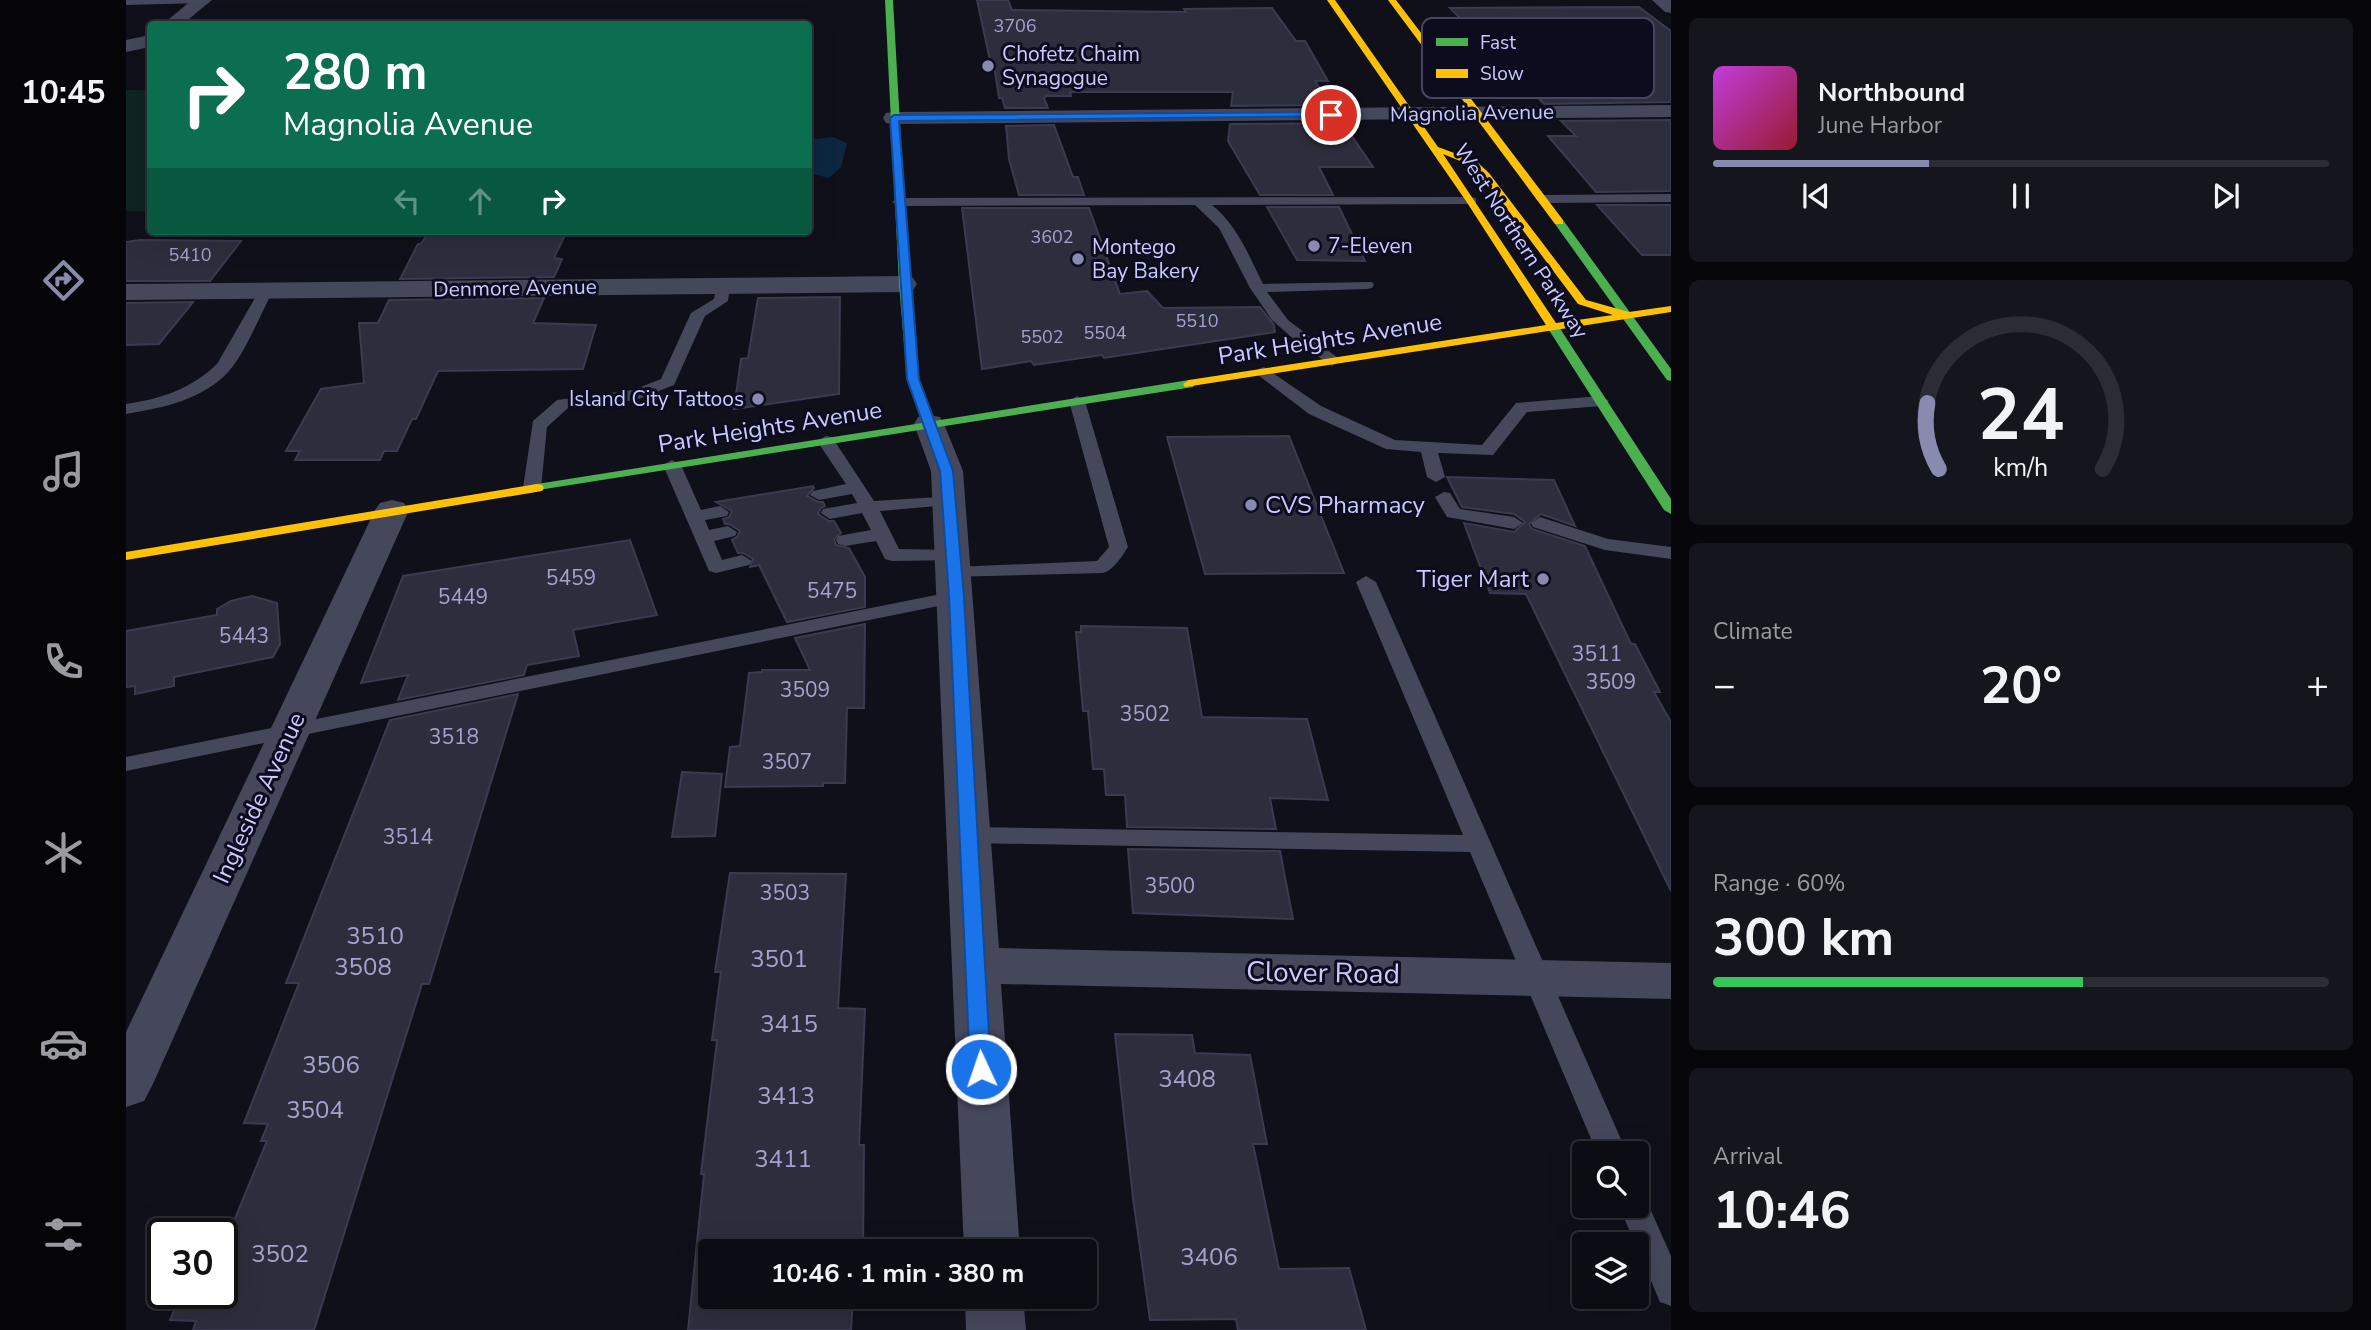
<!DOCTYPE html>
<html lang="en">
<head>
<meta charset="utf-8">
<style>
  :root { --surface:#0c0c14; --page:#15151d; --text:#f1f3f6; --muted:#9a9ba0; --line:#2c2c34; --accent:#888aaf }
  body { margin:0; font-family:"Nunito Sans",sans-serif; background:var(--page); color:var(--text); height:100vh; display:flex; flex-direction:column; font-size:26px; white-space:nowrap }
  * { box-sizing:border-box; margin:0 }
  p { font-size:23px; color:var(--muted) }
  .icon { flex:none; width:38px; height:38px; fill:none; stroke:currentColor; stroke-width:2; stroke-linecap:round; stroke-linejoin:round }
  .map { position:relative; flex:1; overflow:hidden }
  .side { display:flex; flex-direction:column; gap:18px; padding:18px; background:#07070b; width:700px }
  .side>* { flex:none }
  .guide { position:absolute; left:21px; top:21px; width:665px; height:214px; border-radius:7px; box-shadow:0 7px 28px #0002,0 0 0 2px var(--line); background:#0b6e4f; color:#fff; overflow:hidden }
  .controls { position:absolute; left:1446px; top:1141px; display:grid; gap:14px }
  .controls a { display:grid; place-items:center; width:77px; height:77px; border-radius:7px; background:var(--surface); box-shadow:0 7px 28px #0002,0 0 0 2px var(--line); font-size:35px }
  .speed { position:absolute; left:21px; top:1218px; display:flex; gap:14px; font-size:35px; font-weight:700; text-align:center }
  .speed>* { display:grid; place-content:center; width:91px; height:91px; border-radius:50%; background:var(--surface); box-shadow:0 7px 28px #0002,0 0 0 2px var(--line); line-height:1 }
  .speed .limit { border:4px solid #111; border-radius:10px; background:#fff; color:#111 }
  .pin { position:absolute; display:grid; place-items:center; width:60px; height:60px; color:#fff; margin:-30px; border:4px solid #fff; border-radius:50%; box-shadow:0 2px 7px #0007 }
  .me { position:absolute; width:77px; margin:-38px; rotate:357deg; stroke-linejoin:round; filter:drop-shadow(0 0 5px #0008) }
  .turn { display:flex; align-items:center; gap:24px; height:147px; padding:0 21px; font-size:32px }
  .turn .icon { width:91px; height:91px; stroke-width:2.5 }
  .turn b { display:block; font-size:49px; line-height:60px }
  .lanes { display:flex; align-items:center; height:66px; padding:0 21px; background:#0003; justify-content:center; gap:35px; direction:ltr }
  .lanes .off { opacity:.35 }
  .big { font-size:52px; font-weight:700; line-height:1.1 }
  .side .card { flex:1; display:flex; flex-direction:column; justify-content:center; gap:10px; min-width:0; padding:0 24px; border-radius:10px; background:var(--page) }
  .side .dial { align-items:center; gap:0 }
  .dial svg { height:182px; overflow:visible; fill:none; stroke:var(--line); stroke-width:7; stroke-linecap:round; text-anchor:middle }
  .dial text { fill:var(--text); stroke:none }
  .song { display:flex; align-items:center; gap:21px }
  .cover { width:84px; height:84px; border-radius:10px; background:linear-gradient(135deg,hsl(290 70% 55%),hsl(350 70% 35%)) }
  .played { height:7px; border-radius:4px; background:linear-gradient(90deg,var(--accent) 35%,var(--line) 35%) }
  .keys { display:flex; justify-content:space-around; direction:ltr }
  .heat { display:flex; justify-content:space-between; align-items:center; font-size:38px; direction:ltr }
  .charge { height:10px; border-radius:5px; background:linear-gradient(90deg,#34c759 60%,var(--line) 0) }
  .trip { position:absolute; left:572px; top:1239px; width:399px; height:70px; border-radius:7px; background:var(--surface); box-shadow:0 7px 28px #0002,0 0 0 2px var(--line); font-weight:700; line-height:70px; text-align:center }
  main { display:flex; flex:1; min-height:0 }
  .tabs { display:flex; flex-direction:column; width:126px; justify-content:space-around; align-items:center; background:#050508; color:var(--muted) }
  .tabs .icon { width:49px; height:49px }
  .tabs .selected { color:var(--accent) }
  .tabs b { font-size:32px; color:var(--text) }
  .map>svg:first-child { display:block }
  .green { fill:#0f2523 }
  .water { fill:#0c273f }
  .building { fill:#2d2e3d; stroke:#3a3a50; stroke-width:2 }
  .lines { fill:none; stroke-linecap:round; stroke-linejoin:round }
  .lane { fill:#45475b; fill-rule:evenodd }
  .street { fill:#45475b; fill-rule:evenodd }
  .fast { fill:#4caf50; fill-rule:evenodd }
  .slow { fill:#ffc107; fill-rule:evenodd }
  .route { fill:#1a73e8; stroke:#114b97; stroke-width:2 }
  .poi-dot { fill:#888aaf; stroke:#0c0c1e; stroke-width:2.5 }
  .labels { text-anchor:middle; dominant-baseline:central; stroke-width:6; stroke-linejoin:round; paint-order:stroke }
  .far-number-label { font-size:18px; fill:#a2a4ce }
  .far-poi-label { font-size:21px; fill:#c9cbff; stroke:#0c0c1e; text-anchor:start }
  .far-street-label { font-size:21px; fill:#c9cbff; stroke:#0c0c1e }
  .number-label { font-size:21px; fill:#a2a4ce }
  .street-label { font-size:24px; fill:#c9cbff; stroke:#0c0c1e }
  .poi-label { font-size:24px; fill:#c9cbff; stroke:#0c0c1e; text-anchor:start }
  .near-number-label { font-size:24px; fill:#a2a4ce }
  .near-street-label { font-size:28px; fill:#c9cbff; stroke:#0c0c1e }
  .key { fill:#0c0c1e; stroke:#454562; stroke-width:2 }
  .key-label { font-size:19px; fill:#c9cbff }
</style>
</head>
<body>
<main>
<nav class="tabs">
<b>10:45</b>
<svg class="icon selected" aria-label="directions" viewBox="0 0 24 24"><path d="M12 3l9 9-9 9-9-9zM9 14v-3h6M13 9l2 2-2 2"/></svg>
<svg class="icon" aria-label="music" viewBox="0 0 24 24"><path d="M9 18V5l10-2v13"/><circle cx="6" cy="18" r="3"/><circle cx="16" cy="16" r="3"/></svg>
<svg class="icon" aria-label="phone" viewBox="0 0 24 24"><path d="M5 4h4l2 5-3 2q2 4 5 5l2-3 5 2v4C11 20 4 13 5 4z"/></svg>
<svg class="icon" aria-label="climate" viewBox="0 0 24 24"><path d="M12 3v18M4 7l16 10M4 17L20 7"/></svg>
<svg class="icon" aria-label="car" viewBox="0 0 24 24"><path d="M5 17H2v-5l4-1 3-4h7l3 4 3 1v5h-3M9 17h6M6 11h13"/><circle cx="7" cy="17" r="2"/><circle cx="17" cy="17" r="2"/></svg>
<svg class="icon" aria-label="filters" viewBox="0 0 24 24"><path d="M4 7h16M4 17h16"/><circle cx="9" cy="7" r="2"/><circle cx="15" cy="17" r="2"/></svg>
</nav>
<div class="map">
<svg width="1545" height="1330" viewBox="0 0 1545 1330">
  <rect width="100%" height="100%" fill="#10101a"/>
  <rect class="green" x="0" y="90" width="24" height="121"/>
  <polygon class="water" points="707,137 721,143 715,167 703,178 683,173 683,140"/>
  <g class="building">
    <polygon points="851,0 882,0 886,10 1060,12 1058,9 1146,8 1170,41 1179,41 1202,81 1189,81 1205,105 1105,106 1107,92 944,92 945,96 920,96 918,98 922,108 879,108 876,98 873,98 868,65 865,65"/>
    <polygon points="1513,7 1545,31 1545,102 1418,104 1324,8"/>
    <polygon points="1545,120 1545,191 1470,192 1422,136 1450,136 1435,121"/>
    <polygon points="1217,123 1247,167 1193,167 1207,195 1134,195 1102,141 1104,124"/>
    <polygon points="928,125 947,177 952,177 958,195 893,195 883,159 880,126"/>
    <polygon points="1471,205 1545,205 1545,255 1516,255"/>
    <polygon points="1141,207 1213,207 1239,261 1171,260"/>
    <polygon points="836,208 963,208 994,294 1021,291 1037,308 1134,307 1148,325 1149,332 978,358 976,355 908,365 905,361 856,369"/>
    <polygon points="396,233 440,233 428,258 436,259 428,277 274,279 292,244 295,244 300,236 394,235"/>
    <polygon points="14,240 115,241 84,281 0,281 0,242"/>
    <polygon points="714,297 713,394 608,409 615,359 622,358 632,298"/>
    <polygon points="418,298 407,323 470,325 457,369 312,371 290,419 286,419 271,451 258,451 254,460 169,460 174,451 160,451 195,389 238,383 233,323 252,323 263,300"/>
    <polygon points="67,302 33,344 0,345 0,303"/>
    <polygon points="1163,436 1218,573 1079,574 1041,437"/>
    <polygon points="1321,477 1428,480 1449,526 1415,514 1403,524 1406,529 1459,546 1505,644 1509,644 1534,692 1528,692 1545,722 1545,891 1400,594 1364,593 1338,523 1388,532 1399,522 1388,514 1336,507"/>
    <polygon points="687,486 688,488 681,496 692,502 697,502 699,506 695,508 692,514 703,521 708,521 715,533 708,539 710,545 723,548 739,577 739,607 661,622 633,565 624,567 627,559 617,553 612,553 606,540 611,537 614,531 603,524 599,524 597,519 603,517 606,511 590,502"/>
    <polygon points="504,540 531,615 447,630 453,656 401,665 398,675 272,700 282,675 235,683 277,576"/>
    <polygon points="126,596 151,603 154,644 147,657 48,677 48,686 9,694 9,686 0,687 0,631 91,615 91,609 105,601"/>
    <polygon points="739,624 738,708 721,708 719,783 697,783 697,786 599,787 604,747 614,746 623,673 636,672 636,670 684,670 669,638"/>
    <polygon points="955,626 1061,628 1076,717 1181,719 1202,800 1144,798 1150,829 1001,827 999,795 980,795 978,769 967,769 962,711 957,711 950,632 955,632"/>
    <polygon points="392,694 303,984 296,984 188,1330 67,1330 70,1321 44,1320 56,1293 96,1293 96,1234 82,1234 103,1233 141,1141 135,1141 142,1124 118,1123 173,983 160,983 264,720"/>
    <polygon points="556,772 596,774 589,836 546,837"/>
    <polygon points="1002,849 1154,851 1167,919 1007,913"/>
    <polygon points="604,873 720,874 712,1008 739,1009 733,1145 738,1145 737,1251 584,1251 584,1297 727,1297 725,1330 562,1330 578,1174 575,1174 591,1040 586,1040 595,972 589,972"/>
    <polygon points="989,1034 1066,1035 1069,1053 1124,1055 1141,1144 1127,1144 1153,1269 1223,1268 1240,1330 1112,1330 1110,1319 1024,1320 1007,1198"/>
  </g>
  <g class="lines">
    <g class="lane">
      <polygon points="0,0 82,0 77,3 0,5"/>
      <polygon points="1545,194 1545,202 1416,203 1409,199 1416,195"/>
      <path d="M1345,197L1350,198V204L1086,205C1111,225 1123,256 1137,284L1246,282L1248,285L1246,288L1241,289L1141,292L1162,320L1212,358L1214,361L1206,366L1172,343L1146,320L1124,288L1093,228L1069,205L773,206L766,202L773,198Z"/>
      <polygon points="597,282 604,286 602,301 579,316 548,385 510,400 442,408 421,427 415,488 406,493 400,492 397,488 407,421 431,400 507,390 535,379 565,313 588,299 590,286"/>
      <path d="M140,287L147,291C135,313 119,353 103,371C77,400 36,408 0,414V404C35,399 65,389 91,364L133,291Z"/>
      <polygon points="1138,367 1195,406 1269,440 1356,445 1390,403 1475,396 1483,401 1475,406 1401,412 1367,455 1312,453 1319,477 1310,482 1301,477 1295,452 1260,449 1183,414 1132,375 1130,372 1132,369"/>
      <path d="M951,396L959,401L1002,547C996,556 988,570 977,573L821,577L818,573L821,569L828,567L971,561L983,547L943,401Z"/>
      <polygon points="700,436 706,437 748,501 829,496 832,500 823,505 754,511 773,549 827,550 834,552 837,556 834,560 766,561 759,559 750,541 719,546 712,544 710,540 712,536 745,530 736,513 704,519 695,513 697,509 731,503 726,494 693,500 684,495 687,491 720,484 691,441"/>
      <polygon points="546,460 555,465 575,510 594,506 603,512 601,516 579,520 583,530 602,526 611,532 609,536 588,541 596,560 616,555 626,561 623,565 590,573 583,571 537,465"/>
      <polygon points="1318,492 1324,493 1334,509 1388,517 1397,523 1388,529 1321,517 1309,497"/>
      <polygon points="1414,517 1482,539 1545,547 1545,559 1479,550 1407,527 1405,523"/>
      <polygon points="1240,576 1250,582 1501,1153 1471,1153 1344,852 842,843 834,841 830,835 834,829 842,827 1337,835 1230,582"/>
      <polygon points="830,591 837,593 840,597 837,601 0,771 0,757"/>
      <polygon points="1510,1194 1519,1197 1545,1256 1545,1306 1534,1302 1493,1206 1510,1206"/>
    </g>
    <g class="street">
      <polygon points="66,0 86,0 57,24 37,24"/>
      <polygon points="1526,0 1545,0 1545,13 1539,12"/>
      <polygon points="24,35 24,47 0,52 0,40"/>
      <polygon points="1545,105 1545,117 768,124 760,123 757,118 760,113 768,112"/>
      <polygon points="778,276 787,278 791,284 787,290 778,292 0,300 0,284"/>
      <polygon points="803,415 814,417 818,424 837,471 873,948 1545,963 1545,999 875,984 894,1251 838,1251 805,471 788,424 792,417"/>
      <polygon points="266,500 278,503 283,510 26,1086 18,1101 0,1107 0,1032 249,510 254,503"/>
      <polygon points="839,1297 897,1297 900,1330 840,1330"/>
    </g>
    <g class="fast">
      <polygon points="759,0 767,0 783,284 793,379 808,421 1063,380 1069,384 1067,387 406,491 404,488 406,485 411,484 796,423 781,379 773,284"/>
      <polygon points="1429,220 1437,220 1545,369 1545,381 1541,380 1429,224"/>
      <polygon points="1427,324 1433,327 1545,499 1545,514 1538,510 1421,327"/>
    </g>
    <g class="slow">
      <path d="M1201,0H1209L1312,147L1350,161L1363,173L1460,300L1503,312L1545,306V312L1059,387L1057,384L1063,380L1420,325L1340,201ZM1317,154L1344,165L1357,177L1452,304L1487,315L1430,323Z"/>
      <polygon points="1262,0 1270,0 1437,220 1437,224 1429,224"/>
      <polygon points="411,484 416,485 418,488 416,491 0,560 0,552"/>
    </g>
  </g>
  <polygon class="route" points="1205,112 1208,113 1208,116 773,121 793,379 827,471 838,597 865,1069 862,1075 855,1078 847,1075 844,1069 823,597 814,471 781,379 764,118 768,115"/>
  <g class="poi-dot">
    <circle cx="862" cy="66" r="7"/>
    <circle cx="1188" cy="246" r="7"/>
    <circle cx="952" cy="259" r="7"/>
    <circle cx="632" cy="399" r="7"/>
    <circle cx="1125" cy="505" r="7"/>
    <circle cx="1417" cy="579" r="7"/>
  </g>
  <g class="labels">
    <g class="far-number-label">
      <text x="889" y="26">3706</text>
      <text x="926" y="237">3602</text>
      <text x="64" y="255">5410</text>
      <text x="1071" y="321">5510</text>
      <text x="979" y="333">5504</text>
      <text x="916" y="337">5502</text>
    </g>
    <g class="far-poi-label">
      <text x="876" y="54">Chofetz Chaim<tspan x="876" dy="24">Synagogue</tspan></text>
      <text x="1202" y="246">7-Eleven</text>
      <text x="966" y="247">Montego<tspan x="966" dy="24">Bay Bakery</tspan></text>
      <text x="618" y="399" text-anchor="end">Island City Tattoos</text>
    </g>
    <g class="far-street-label">
      <text transform="translate(1346 113) rotate(-1)">Magnolia Avenue</text>
      <text transform="translate(1395 241) rotate(57)">West Northern Parkway</text>
      <text transform="translate(389 288) rotate(-1)">Denmore Avenue</text>
    </g>
    <g class="number-label">
      <text x="445" y="578">5459</text>
      <text x="706" y="591">5475</text>
      <text x="337" y="597">5449</text>
      <text x="118" y="636">5443</text>
      <text x="1471" y="654">3511</text>
      <text x="1485" y="682">3509</text>
      <text x="679" y="690">3509</text>
      <text x="1019" y="714">3502</text>
      <text x="328" y="737">3518</text>
      <text x="661" y="762">3507</text>
      <text x="282" y="837">3514</text>
      <text x="1044" y="886">3500</text>
      <text x="659" y="893">3503</text>
    </g>
    <g class="street-label">
      <text transform="translate(1204 339) rotate(-9)">Park Heights Avenue</text>
      <text transform="translate(644 427) rotate(-9)">Park Heights Avenue</text>
      <text transform="translate(133 798) rotate(-65)">Ingleside Avenue</text>
    </g>
    <g class="poi-label">
      <text x="1139" y="505">CVS Pharmacy</text>
      <text x="1403" y="579" text-anchor="end">Tiger Mart</text>
    </g>
    <g class="near-number-label">
      <text x="249" y="936">3510</text>
      <text x="653" y="959">3501</text>
      <text x="237" y="967">3508</text>
      <text x="663" y="1024">3415</text>
      <text x="205" y="1065">3506</text>
      <text x="1061" y="1079">3408</text>
      <text x="660" y="1096">3413</text>
      <text x="189" y="1110">3504</text>
      <text x="657" y="1159">3411</text>
      <text x="154" y="1254">3502</text>
      <text x="1083" y="1257">3406</text>
    </g>
    <g class="near-street-label">
      <text transform="translate(1197 973) rotate(1)">Clover Road</text>
    </g>
  </g>
  <rect x="1296" y="18" width="232" height="80" rx="10" class="key"/>
  <rect x="1310" y="38" width="32" height="8" fill="#4caf50"/>
  <rect x="1310" y="69" width="32" height="9" fill="#ffc107"/>
  <g class="key-label">
    <text x="1354" y="49">Fast</text>
    <text x="1354" y="80">Slow</text>
  </g>
</svg>
<div class="controls">
<a><svg class="icon" aria-label="search" viewBox="0 0 24 24"><circle cx="10" cy="10" r="6"/><path d="M15 15l6 6"/></svg></a>
<a><svg class="icon" aria-label="layers" viewBox="0 0 24 24"><path d="M12 4l9 5-9 5-9-5zM3 14l9 5 9-5"/></svg></a>
</div>
<div class="speed"><div class="limit">30</div></div>
<div class="pin" style="left:1205px;top:115px;background:#d93025"><svg class="icon" aria-label="arrive" viewBox="0 0 24 24"><path d="M6 21V4h12l-3 4 3 4H6"/></svg></div>
<svg class="me" style="left:855px;top:1069px" viewBox="-20 -20 40 40"><circle r="17" fill="#1a73e8" stroke="#fff" stroke-width="3"/><path d="M0-11L8 9 0 5-8 9z" fill="#fff"/></svg>
<div class="trip">10:46 · 1 min · 380 m</div>
<div class="guide">
<div class="turn"><svg class="icon" aria-label="right" viewBox="0 0 24 24"><path d="M7 20v-9h11M14 6l5 5-5 5"/></svg><div><b>280 m</b>Magnolia Avenue</div></div>
<div class="lanes"><svg class="icon off" aria-label="left" viewBox="0 0 24 24"><path d="M17 20v-9H6M10 6l-5 5 5 5"/></svg><svg class="icon off" aria-label="ahead" viewBox="0 0 24 24"><path d="M12 20V5M6 11l6-6 6 6"/></svg><svg class="icon" aria-label="right" viewBox="0 0 24 24"><path d="M7 20v-9h11M14 6l5 5-5 5"/></svg></div>
</div>
</div>
<section class="side">
<div class="card">
<div class="song"><i class="cover"></i><div><b>Northbound</b><p>June Harbor</p></div></div>
<div class="played"></div>
<div class="keys"><svg class="icon" aria-label="previous" viewBox="0 0 24 24"><path d="M18 5L8 12l10 7zM5 5v14"/></svg><svg class="icon" aria-label="pause" viewBox="0 0 24 24"><path d="M8 5v14M16 5v14"/></svg><svg class="icon" aria-label="next" viewBox="0 0 24 24"><path d="M6 5l10 7-10 7zM19 5v14"/></svg></div>
</div>
<div class="card dial"><svg viewBox="0 0 100 80">
<path d="M14 69A42 42 0 1 1 86 69"/>
<path d="M14 69A42 42 0 0 1 9 40" stroke="#888aaf"/>
<text x="50" y="56" font-size="32" font-weight="700">24</text>
<text x="50" y="72" font-size="11">km/h</text>
</svg></div>
<div class="card"><p>Climate</p>
<div class="heat"><a>−</a><b class="big">20°</b><a>+</a></div>
</div>
<div class="card"><p>Range · 60%</p><b class="big">300 km</b><div class="charge"></div></div>
<div class="card"><p>Arrival</p><b class="big">10:46</b></div>
</section>
</main>
</body>
</html>
